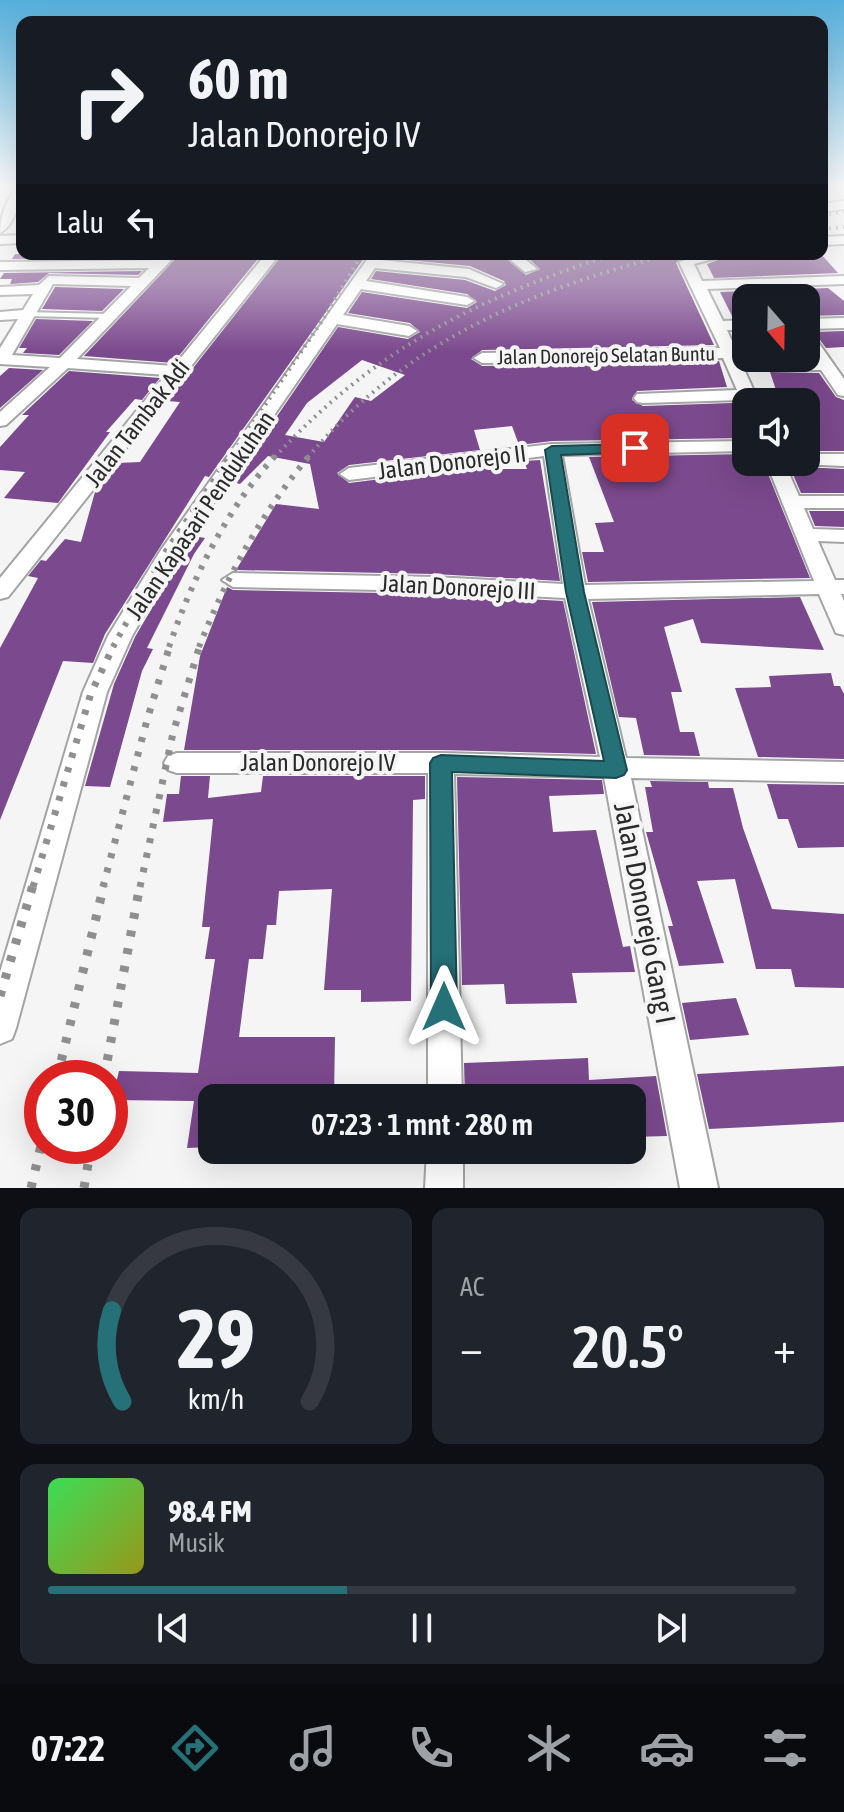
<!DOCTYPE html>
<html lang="id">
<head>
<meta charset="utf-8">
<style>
  :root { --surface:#171b24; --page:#20242c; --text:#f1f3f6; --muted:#9ea1a6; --line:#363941; --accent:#267077 }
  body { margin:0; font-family:"Asap Condensed",sans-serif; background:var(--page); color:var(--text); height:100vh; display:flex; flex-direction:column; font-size:30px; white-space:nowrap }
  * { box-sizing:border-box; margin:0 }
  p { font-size:26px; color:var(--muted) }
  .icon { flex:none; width:44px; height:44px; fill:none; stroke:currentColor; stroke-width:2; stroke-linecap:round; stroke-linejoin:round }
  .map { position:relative; height:1188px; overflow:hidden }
  .details { display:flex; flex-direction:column; gap:20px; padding:20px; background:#0d0f14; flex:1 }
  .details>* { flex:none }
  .hud { position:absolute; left:16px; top:16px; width:812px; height:244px; border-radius:16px; box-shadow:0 8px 32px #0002; background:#171b24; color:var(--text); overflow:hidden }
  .needle { width:52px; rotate:160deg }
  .buttons { position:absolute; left:732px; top:284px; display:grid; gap:16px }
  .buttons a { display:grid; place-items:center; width:88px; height:88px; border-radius:16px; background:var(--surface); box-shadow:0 8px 32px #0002; font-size:40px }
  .speed { position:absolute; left:24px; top:1060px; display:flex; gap:16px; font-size:40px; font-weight:700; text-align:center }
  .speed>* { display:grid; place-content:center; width:104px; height:104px; border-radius:50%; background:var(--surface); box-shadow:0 8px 32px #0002; line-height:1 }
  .speed .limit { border:12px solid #d22; background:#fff; color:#111 }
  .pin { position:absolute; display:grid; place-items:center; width:68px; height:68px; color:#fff; margin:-34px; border-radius:16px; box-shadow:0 4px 12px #0006 }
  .me { position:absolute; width:88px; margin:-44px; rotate:0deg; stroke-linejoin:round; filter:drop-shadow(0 0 6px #0008) }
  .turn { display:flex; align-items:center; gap:28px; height:168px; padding:0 40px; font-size:36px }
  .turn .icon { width:104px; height:104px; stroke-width:2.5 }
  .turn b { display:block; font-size:56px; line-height:68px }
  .then { display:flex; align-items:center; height:76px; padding:0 40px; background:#0003; gap:16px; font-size:30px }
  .big { font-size:60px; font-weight:600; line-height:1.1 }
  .details .tile { flex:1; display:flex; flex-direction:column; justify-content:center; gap:12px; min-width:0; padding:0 28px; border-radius:16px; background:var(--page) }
  .details .dial { align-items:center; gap:0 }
  .dial svg { height:208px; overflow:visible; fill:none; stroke:var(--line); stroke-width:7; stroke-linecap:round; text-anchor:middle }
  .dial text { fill:var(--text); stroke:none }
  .song { display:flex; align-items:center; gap:24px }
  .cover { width:96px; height:96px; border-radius:12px; background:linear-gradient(135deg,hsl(130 70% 55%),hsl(60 70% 35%)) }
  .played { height:8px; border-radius:4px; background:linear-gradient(90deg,var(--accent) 40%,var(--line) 40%) }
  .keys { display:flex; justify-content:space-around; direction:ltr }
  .heat { display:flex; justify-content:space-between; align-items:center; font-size:44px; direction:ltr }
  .details .tiles { flex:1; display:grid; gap:20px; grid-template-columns:1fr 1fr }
  .tile:last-child { grid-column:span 2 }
  .trip { position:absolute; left:198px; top:1084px; width:448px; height:80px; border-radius:16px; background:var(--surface); box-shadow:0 8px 32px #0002; font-weight:600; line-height:80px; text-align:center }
  .dock { display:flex; height:128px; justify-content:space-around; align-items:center; background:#090b0e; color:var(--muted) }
  .dock .icon { width:56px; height:56px }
  .dock .on { color:var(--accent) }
  .dock b { font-size:36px; color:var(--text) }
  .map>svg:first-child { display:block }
  .building { fill:#7b498d; fill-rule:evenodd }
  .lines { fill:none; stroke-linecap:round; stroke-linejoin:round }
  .lane-casing { stroke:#a3a4a4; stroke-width:4 }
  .street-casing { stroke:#a3a4a4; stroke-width:4 }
  .lane { fill:#fff; fill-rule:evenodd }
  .street { fill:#fff; fill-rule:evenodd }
  .rail-far3 { stroke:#8f8f90; stroke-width:4; stroke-dasharray:2 5; stroke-linecap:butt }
  .rail-far2 { stroke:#8f8f90; stroke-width:6; stroke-dasharray:4 8; stroke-linecap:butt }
  .rail-far1 { stroke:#8f8f90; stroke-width:7; stroke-dasharray:5 10; stroke-linecap:butt }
  .rail { stroke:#8f8f90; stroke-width:9; stroke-dasharray:6 12; stroke-linecap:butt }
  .route { fill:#267077; stroke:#19494d; stroke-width:2 }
  .labels { text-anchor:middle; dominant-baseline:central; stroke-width:8; stroke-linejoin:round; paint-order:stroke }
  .far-street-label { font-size:20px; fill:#2b2b2c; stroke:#f5f5f6 }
  .street-label { font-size:24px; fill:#2b2b2c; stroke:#f5f5f6 }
  .near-street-label { font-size:28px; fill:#2b2b2c; stroke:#f5f5f6 }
</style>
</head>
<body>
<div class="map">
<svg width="844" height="1188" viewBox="0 0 844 1188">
  <rect width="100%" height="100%" fill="#f5f5f6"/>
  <g class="building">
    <polygon points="15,254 159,254 156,257 12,259"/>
    <polygon points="180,254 262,254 173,363 84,356"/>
    <polygon points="283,254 367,254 209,477 205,476 105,634 93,663 63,661 0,820 0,648 38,578 28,576 41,560 46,561 65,539 81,542 95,492 118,463 140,462 180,402 167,401"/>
    <path d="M388,254H500L526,275L540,269L524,254H686L676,263L714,345L482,350L471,359L482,366L719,361L727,387L637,391L632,400L643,406L732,403L734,409H746V438L552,441L519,445L512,426L474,430L480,450L349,465L337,473L349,483L485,466L486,469H527L524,461L540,460L560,581L434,574L236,570L276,504L319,509L310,464L268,456L240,484L232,482L338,327L408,339L420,332L410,323L348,313L362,292L467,308L477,302L467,294L371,279L376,271L465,280L495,291L506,285L504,281L470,266L386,258ZM362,360L405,375L371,401L355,397L324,442L285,435L307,403Z"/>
    <polygon points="734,254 821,254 838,273 714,278 707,264"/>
    <polygon points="142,271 138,275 49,273 38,282 10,284 12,279 0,279 4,273"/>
    <polygon points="55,287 124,289 102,311 42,309"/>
    <polygon points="828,288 844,301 844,315 806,316 806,298 746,296 746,317 733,318 720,292"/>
    <polygon points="36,319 93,321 59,355 23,353 27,348 19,348"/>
    <polygon points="844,331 844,347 826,348 814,332"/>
    <polygon points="9,368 43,370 0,408 0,376"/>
    <polygon points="69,371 160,378 142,400 135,399 106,432 110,432 58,503 4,498 25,472 0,470 0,447 29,415 22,415"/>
    <polygon points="770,372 819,373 836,397 844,400 844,451 806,451 806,398 778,396"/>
    <polygon points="746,454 746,475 768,474 810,578 588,582 582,552 604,552 595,523 614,522 589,457"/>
    <polygon points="802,467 844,469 844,493 801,493 792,472 804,472"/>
    <polygon points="809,511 844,511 844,527 815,526"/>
    <polygon points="194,536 205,538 194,554 147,648 153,649 142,671 110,787 85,786 114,684 135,637"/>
    <polygon points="227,587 233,590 434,594 563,601 596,754 441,750 184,750 200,656"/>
    <polygon points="800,597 824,650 701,643 693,619 664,627 682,692 671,692 680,732 694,732 700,756 644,755 636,718 619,717 592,602"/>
    <polygon points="831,673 834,686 840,686 844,694 844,759 758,757 735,688 771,687 769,676"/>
    <polygon points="181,776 210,776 208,798 261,792 263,776 425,776 425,799 413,800 411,1001 361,1002 361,990 324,990 332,889 279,891 276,925 267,925 263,959 249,959 239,1037 335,1037 334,1098 212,1098 212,1147 187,1148 194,1101 112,1100 119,1071 198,1073 215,959 205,959 210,927 202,927 213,819 163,822 167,794 179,794"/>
    <polygon points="457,777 602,780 604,794 549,796 553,832 596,830 623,947 630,946 635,972 572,973 577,1003 506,1004 504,984 462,985"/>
    <polygon points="650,781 708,782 709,788 733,788 743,828 772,909 844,914 844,988 795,987 791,969 756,969 735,879 697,881 724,963 679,966 668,926 673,926 646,832 653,832 645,787 652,787"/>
    <polygon points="767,784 844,785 844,847 798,848 788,819 778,819"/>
    <polygon points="736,998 749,1035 690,1040 682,1003"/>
    <polygon points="588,1058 589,1080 656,1076 667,1136 632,1137 632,1098 465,1098 464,1063"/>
    <polygon points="844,1066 844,1122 709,1129 697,1074"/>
  </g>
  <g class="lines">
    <defs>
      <polygon id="lane" points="24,312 109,314 113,316 109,318 27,316 24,316"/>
      <g id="street">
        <path d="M22,185C22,201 14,225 0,233C0,217 7,194 22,185Z"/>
        <polygon points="822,185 838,185 822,191"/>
        <polygon points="844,201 844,209 822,212 822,204"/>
        <polygon points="22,235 22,243 0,244 0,236"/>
        <polygon points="844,236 844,244 822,245 822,237"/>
        <path d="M163,254H177L77,359L174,366L266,254H280L8,597L0,599V578L166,375L68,368L6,425L0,426V412L50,367L0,364V348L18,319L0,320V312L23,310L33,294L0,295V287L39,285L49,276L139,278L149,268L0,270V262L157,260ZM53,284L131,286L60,358L12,355Z"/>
        <polygon points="371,254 385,254 381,260 469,269 503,284 496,288 466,277 375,268 366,281 467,297 474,301 467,305 361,289 343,315 409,326 417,331 409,336 337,324 181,550 132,636 107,692 16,1028 12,1039 0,1044 0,972 83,692 108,636 161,550"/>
        <polygon points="503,254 519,254 537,269 525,272"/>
        <polygon points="705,254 731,254 694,264 702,281 844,276 844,284 707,289 723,321 746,320 746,330 727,330 740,359 815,360 806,347 806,330 811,332 844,379 844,396 838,395 821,370 744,369 759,402 746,402 746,406 741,400 643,403 637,402 634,398 637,394 737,390 723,358 482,363 474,358 482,353 720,348 679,262"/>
        <polygon points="844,318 844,328 806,329 806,319"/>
        <polygon points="746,441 746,451 562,455 585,585 814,581 766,462 784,462 799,496 844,496 844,508 804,508 813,529 844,530 844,542 818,541 835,580 844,580 844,594 841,594 844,601 844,635 836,633 819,594 588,599 626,758 844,762 844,782 631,778 718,1188 680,1188 604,777 454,774 462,1098 428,1098 428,773 177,773 168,770 164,763 168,756 177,753 441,753 600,757 565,598 434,591 233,587 222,580 233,573 434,577 563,584 544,456 349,480 340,474 349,468 552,444"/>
        <polygon points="806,454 844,454 844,466 799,464 806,462"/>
        <polygon points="427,1150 463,1150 463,1188 425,1188"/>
      </g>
    </defs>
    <use href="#lane" class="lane-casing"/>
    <use href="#street" class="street-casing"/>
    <use href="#lane" class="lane"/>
    <use href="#street" class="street"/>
    <g class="rail-far3">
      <polyline points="822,215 844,212"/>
      <polyline points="822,229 844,227"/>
      <polyline points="230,457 322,321 362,254"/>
      <path d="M275,457C374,349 476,299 614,254"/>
      <path d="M308,457C408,340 524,293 669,254"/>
    </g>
    <g class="rail-far2">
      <polyline points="113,647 166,551 231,455"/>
      <path d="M169,647C192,579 227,508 276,455"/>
      <path d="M199,647C226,578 262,512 310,455"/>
    </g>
    <g class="rail-far1">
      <polyline points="33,887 91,693 114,645"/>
      <polyline points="103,887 147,720 170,645"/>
      <polyline points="140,887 173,733 200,645"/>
    </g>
    <g class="rail">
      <polyline points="0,996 33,885"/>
      <polyline points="57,1078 104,885"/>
      <polyline points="104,1078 140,885"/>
      <polyline points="31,1188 42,1141"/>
      <polyline points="84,1188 91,1146"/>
    </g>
  </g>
  <linearGradient id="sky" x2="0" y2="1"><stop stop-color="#55afdc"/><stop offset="0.53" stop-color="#fafafb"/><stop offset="1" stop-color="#fafafb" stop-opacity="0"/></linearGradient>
  <rect width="844" height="352" fill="url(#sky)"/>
  <polygon class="route" points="635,444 643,448 641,452 561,455 584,592 627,770 624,775 616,778 452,772 457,1007 453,1016 444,1019 435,1016 431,1007 430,763 433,758 441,755 604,761 566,592 545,450 552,446"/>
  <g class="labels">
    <g class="far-street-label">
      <text transform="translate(606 355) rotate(-1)">Jalan Donorejo Selatan Buntu</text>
    </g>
    <g class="street-label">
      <text transform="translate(137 423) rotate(-52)">Jalan Tambak Adi</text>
      <text transform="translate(452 462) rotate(-7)">Jalan Donorejo II</text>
      <text transform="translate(200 515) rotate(-56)">Jalan Kapasari Pendukuhan</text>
      <text transform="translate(458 587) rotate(3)">Jalan Donorejo III</text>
      <text x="318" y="762">Jalan Donorejo IV</text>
    </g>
    <g class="near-street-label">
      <text transform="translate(645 913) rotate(79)">Jalan Donorejo Gang I</text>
    </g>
  </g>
</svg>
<div class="buttons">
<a><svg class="needle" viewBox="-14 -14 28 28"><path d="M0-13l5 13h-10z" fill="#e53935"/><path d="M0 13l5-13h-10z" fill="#9ea1a6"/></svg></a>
<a><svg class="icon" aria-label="sound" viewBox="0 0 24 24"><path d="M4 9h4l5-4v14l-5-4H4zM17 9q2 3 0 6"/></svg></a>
</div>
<div class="speed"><div class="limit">30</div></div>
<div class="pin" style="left:635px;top:448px;background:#d93025"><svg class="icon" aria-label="arrive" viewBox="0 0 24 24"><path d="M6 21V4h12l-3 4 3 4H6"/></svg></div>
<svg class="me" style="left:444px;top:1007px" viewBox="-20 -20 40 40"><path d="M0-17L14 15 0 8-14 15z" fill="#267077" stroke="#fff" stroke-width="4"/></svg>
<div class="trip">07:23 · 1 mnt · 280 m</div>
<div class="hud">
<div class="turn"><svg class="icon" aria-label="right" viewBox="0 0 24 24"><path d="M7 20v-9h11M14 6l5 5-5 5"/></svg><div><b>60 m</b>Jalan Donorejo IV</div></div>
<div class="then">Lalu<svg class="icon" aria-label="left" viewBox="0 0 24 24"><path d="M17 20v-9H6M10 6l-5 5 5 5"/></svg></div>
</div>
</div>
<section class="details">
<div class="tiles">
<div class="tile dial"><svg viewBox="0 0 100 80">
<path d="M14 69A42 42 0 1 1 86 69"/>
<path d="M14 69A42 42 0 0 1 10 34" stroke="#267077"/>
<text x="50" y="56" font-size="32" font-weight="700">29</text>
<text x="50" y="72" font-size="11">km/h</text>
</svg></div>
<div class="tile"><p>AC</p>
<div class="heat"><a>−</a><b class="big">20.5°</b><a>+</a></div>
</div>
<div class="tile">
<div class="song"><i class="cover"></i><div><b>98.4 FM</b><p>Musik</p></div></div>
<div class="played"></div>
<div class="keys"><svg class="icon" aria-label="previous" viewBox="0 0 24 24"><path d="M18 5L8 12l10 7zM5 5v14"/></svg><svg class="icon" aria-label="pause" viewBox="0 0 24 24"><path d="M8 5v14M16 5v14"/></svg><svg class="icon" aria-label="next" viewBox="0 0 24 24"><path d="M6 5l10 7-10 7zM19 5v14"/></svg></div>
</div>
</div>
</section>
<nav class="dock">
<b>07:22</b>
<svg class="icon on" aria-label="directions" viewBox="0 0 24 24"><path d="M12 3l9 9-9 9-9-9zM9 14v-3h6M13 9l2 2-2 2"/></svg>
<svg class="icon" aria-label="music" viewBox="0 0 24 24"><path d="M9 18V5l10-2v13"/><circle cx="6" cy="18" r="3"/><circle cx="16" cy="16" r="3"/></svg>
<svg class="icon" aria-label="phone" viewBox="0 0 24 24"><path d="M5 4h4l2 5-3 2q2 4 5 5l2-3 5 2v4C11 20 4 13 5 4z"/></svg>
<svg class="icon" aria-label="climate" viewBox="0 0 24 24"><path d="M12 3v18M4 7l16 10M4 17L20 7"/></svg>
<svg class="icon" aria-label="car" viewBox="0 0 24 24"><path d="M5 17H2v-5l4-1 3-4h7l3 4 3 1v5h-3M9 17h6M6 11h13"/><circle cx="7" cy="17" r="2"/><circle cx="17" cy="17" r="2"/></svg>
<svg class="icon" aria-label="filters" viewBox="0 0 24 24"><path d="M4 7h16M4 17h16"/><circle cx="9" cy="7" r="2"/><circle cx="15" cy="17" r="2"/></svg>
</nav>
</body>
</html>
